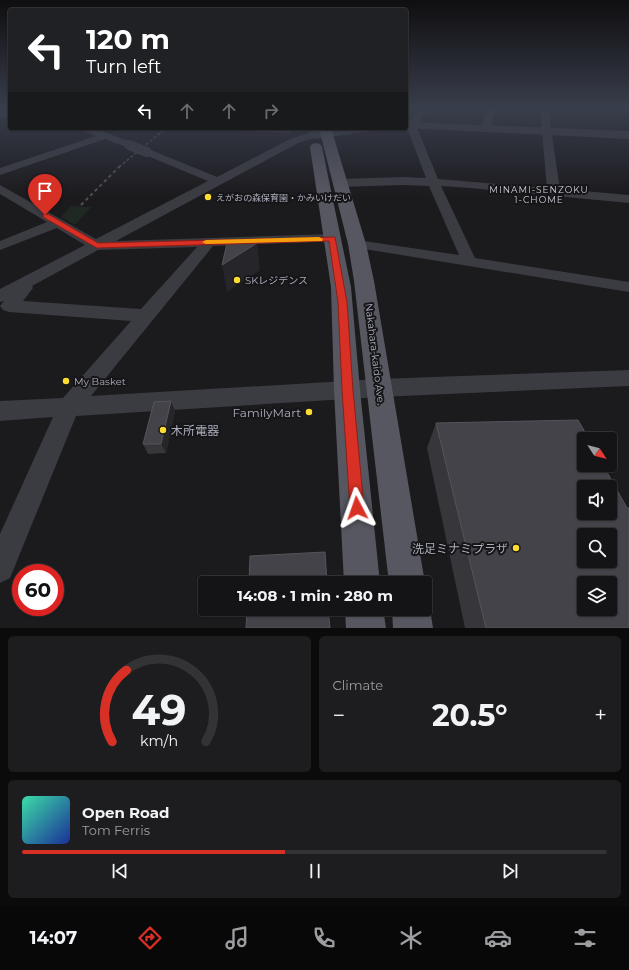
<!DOCTYPE html>
<html lang="en">
<head>
<meta charset="utf-8">
<style>
  :root { --surface:#141416; --page:#1d1d1f; --text:#f1f3f6; --muted:#9d9ea1; --line:#333335; --accent:#d93025 }
  body { margin:0; font-family:Montserrat,"Noto Sans JP",sans-serif; background:var(--page); color:var(--text); height:100vh; display:flex; flex-direction:column; font-size:15px; white-space:nowrap }
  * { box-sizing:border-box; margin:0 }
  p { font-size:13px; color:var(--muted) }
  .icon { flex:none; width:22px; height:22px; fill:none; stroke:currentColor; stroke-width:2; stroke-linecap:round; stroke-linejoin:round }
  .map { position:relative; height:628px; overflow:hidden }
  .details { display:flex; flex-direction:column; gap:8px; padding:8px; background:#0b0b0c; flex:1 }
  .details>* { flex:none }
  .banner { position:absolute; left:8px; top:8px; width:400px; height:122px; border-radius:4px; box-shadow:0 1px 3px #0004,0 0 0 1px var(--line); background:#202124; color:#fff; overflow:hidden }
  .needle { width:26px; rotate:126deg }
  .fabs { position:absolute; left:577px; top:432px; display:grid; gap:8px }
  .fabs a { display:grid; place-items:center; width:40px; height:40px; border-radius:4px; background:var(--surface); box-shadow:0 1px 3px #0004,0 0 0 1px var(--line); font-size:20px }
  .speed { position:absolute; left:12px; top:564px; display:flex; gap:8px; font-size:20px; font-weight:700; text-align:center }
  .speed>* { display:grid; place-content:center; width:52px; height:52px; border-radius:50%; background:var(--surface); box-shadow:0 1px 3px #0004,0 0 0 1px var(--line); line-height:1 }
  .speed .limit { border:6px solid #d22; background:#fff; color:#111 }
  .pin { position:absolute; display:grid; place-items:center; width:34px; height:34px; color:#fff; margin:-41px -17px; border-radius:50% 50% 50% 0; rotate:-45deg; box-shadow:0 0 4px #0007 }
  .pin .icon { rotate:45deg }
  .me { position:absolute; width:44px; margin:-22px; rotate:356deg; stroke-linejoin:round; filter:drop-shadow(0 0 3px #0008) }
  .turn { display:flex; align-items:center; gap:14px; height:84px; padding:0 12px; font-size:18px }
  .turn .icon { width:52px; height:52px; stroke-width:2.5 }
  .turn b { display:block; font-size:28px; line-height:34px }
  .lanes { display:flex; align-items:center; height:38px; padding:0 12px; background:#0003; justify-content:center; gap:20px; direction:ltr }
  .lanes .off { opacity:.35 }
  .big { font-size:30px; font-weight:700; line-height:1.1 }
  .details .tile { flex:1; display:flex; flex-direction:column; justify-content:center; gap:6px; min-width:0; padding:0 14px; border-radius:6px; background:var(--page) }
  .details .dial { align-items:center; gap:0 }
  .dial svg { height:104px; overflow:visible; fill:none; stroke:var(--line); stroke-width:7; stroke-linecap:round; text-anchor:middle }
  .dial text { fill:var(--text); stroke:none }
  .song { display:flex; align-items:center; gap:12px }
  .cover { width:48px; height:48px; border-radius:6px; background:linear-gradient(135deg,hsl(160 70% 55%),hsl(230 70% 35%)) }
  .played { height:4px; border-radius:2px; background:linear-gradient(90deg,var(--accent) 45%,var(--line) 45%) }
  .keys { display:flex; justify-content:space-around; direction:ltr }
  .heat { display:flex; justify-content:space-between; align-items:center; font-size:22px; direction:ltr }
  .details .tiles { flex:1; display:grid; gap:8px; grid-template-columns:1fr 1fr }
  .tile:last-child { grid-column:span 2 }
  .trip { position:absolute; left:198px; top:576px; width:234px; height:40px; border-radius:4px; background:var(--surface); box-shadow:0 1px 3px #0004,0 0 0 1px var(--line); font-weight:700; line-height:40px; text-align:center }
  .dock { display:flex; height:64px; justify-content:space-around; align-items:center; background:#080809; color:var(--muted) }
  .dock .icon { width:28px; height:28px }
  .dock .active { color:var(--accent) }
  .dock b { font-size:18px; color:var(--text) }
  .map>svg:first-child { display:block }
  .green { fill:#1f2822 }
  .lines { fill:none; stroke-linecap:round; stroke-linejoin:round }
  .minor { fill:#3b3b42; fill-rule:evenodd }
  .tertiary { fill:#3b3b42; fill-rule:evenodd }
  .primary { fill:#575761; fill-rule:evenodd }
  .rail-far1 { stroke:#4e4e57; stroke-width:1.5; stroke-dasharray:3 2; stroke-linecap:butt }
  .rail { stroke:#4e4e57; stroke-width:2; stroke-dasharray:3.5 3; stroke-linecap:butt }
  .minor-bridge { stroke:#3b3b42; stroke-width:10 }
  .wall { fill:#37363b }
  .shaded-wall { fill:#262529 }
  .building { fill:#434349; stroke:#54545b; fill-rule:evenodd }
  .route { fill:#d93025; stroke:#8d1f18 }
  .slow { fill:#f59e0b }
  .poi-dot { fill:#fddc31; stroke:#161518; stroke-width:1.5 }
  .labels { text-anchor:middle; dominant-baseline:central; stroke-width:4; stroke-linejoin:round; paint-order:stroke }
  .far-neighbourhood-label { font-size:9px; letter-spacing:1px; fill:#cdced9; stroke:#161518 }
  .far-poi-label { font-size:9px; fill:#acaebd; stroke:#161518; text-anchor:start }
  .poi-label { font-size:10px; fill:#acaebd; stroke:#161518; text-anchor:start }
  .street-label { font-size:10px; fill:#acaebd; stroke:#161518 }
  .near-poi-label { font-size:12px; fill:#acaebd; stroke:#161518; text-anchor:end }
</style>
</head>
<body>
<div class="map">
<svg width="629" height="628" viewBox="0 0 629 628">
  <rect width="100%" height="100%" fill="#1b1a1d"/>
  <polygon class="green" points="71,206 91,207 75,225 61,217"/>
  <g class="lines">
    <g class="minor">
      <polygon points="421,109 430,109 416,125 438,179 547,188 540,109 548,109 560,189 629,195 629,203 470,188 441,186 475,258 629,282 629,292 352,247 350,244 352,241 357,240 459,255 429,186 403,185 339,187 335,186 333,183 335,180 339,179 403,177 426,178 406,125"/>
      <polygon points="486,109 494,109 491,128 486,131 481,128"/>
      <rect x="0" y="112" width="10" height="6"/>
      <polygon points="80,128 94,128 133,143 134,145 129,148 105,139 0,175 0,168 96,136 82,130"/>
      <path d="M313,132L318,135L316,137L298,143L116,241L333,234L338,235L340,238L338,241L213,246L91,396L379,379L629,370V386L379,397L76,416L10,578L0,583V534L53,417L0,421V401L63,398L131,321L9,312L3,310L0,306L4,301L0,302V289L85,245L57,228L0,250V241L47,222L0,194V185L96,239L208,181L143,154L142,152L143,150H151L217,177L290,139ZM197,247L141,309L23,301L33,288L32,286L98,250Z"/>
    </g>
    <g class="tertiary">
      <polygon points="406,122 629,131 629,139 406,128 404,128 406,128"/>
      <polygon points="343,128 379,128 377,130 373,131 313,139 309,138 307,135 309,132 313,131"/>
    </g>
    <g class="primary">
      <polygon points="319,128 331,128 366,244 374,281 425,583 425,584 389,583 354,281 348,244"/>
      <polygon points="316,143 320,144 322,147 351,287 360,390 380,583 344,583 334,390 331,287 310,147 312,144"/>
      <polygon points="425,596 430,609 433,628 393,628 392,609 425,609"/>
      <polygon points="345,609 383,609 386,628 346,628"/>
    </g>
    <polyline class="rail-far1" points="119,167 166,128"/>
    <polyline class="rail" points="81,205 120,166"/>
    <polyline class="minor-bridge" points="129,145 147,152"/>
  </g>
  <g class="wall">
    <polygon points="244,128 290,128 290,133 244,131"/>
    <polygon points="175,411 166,453 148,454 143,444"/>
    <polygon points="436,423 629,628 465,628 427,448"/>
  </g>
  <g class="shaded-wall">
    <polygon points="257,243 260,270 227,292 222,265"/>
    <polygon points="171,401 175,411 166,453 161,444"/>
  </g>
  <g class="building">
    <polygon points="227,243 257,243 222,265"/>
    <polygon points="171,401 161,444 143,444 154,402"/>
    <path d="M578,420L589,439H584V465H603L627,508H629V628H486L436,423ZM584,487H610V513H584ZM584,535H610V561H584ZM584,583H610V609H584Z"/>
    <polygon points="325,552 327,583 249,583 250,556"/>
    <polygon points="247,609 328,609 330,628 246,628"/>
  </g>
  <linearGradient id="sky" x2="0" y2="1"><stop stop-color="#0f0e10"/><stop offset="0.55" stop-color="#393e4c"/><stop offset="1" stop-color="#393e4c" stop-opacity="0"/></linearGradient>
  <rect width="629" height="197" fill="url(#sky)"/>
  <polygon class="route" points="43,214 48,214 98,243 335,237 347,302 353,390 364,508 362,513 357,515 352,513 350,508 342,390 338,302 329,241 97,248 43,217"/>
  <polygon class="slow" points="319,237 323,239 322,241 206,244 202,242 206,240"/>
  <g class="poi-dot">
    <circle cx="208" cy="197" r="4"/>
    <circle cx="237" cy="280" r="4"/>
    <circle cx="66" cy="381" r="4"/>
    <circle cx="309" cy="412" r="4"/>
    <circle cx="163" cy="430" r="4"/>
    <circle cx="516" cy="548" r="4"/>
  </g>
  <g class="labels">
    <g class="far-neighbourhood-label">
      <text x="539" y="189">MINAMI-SENZOKU<tspan x="539" dy="10">1-CHOME</tspan></text>
    </g>
    <g class="far-poi-label">
      <text x="216" y="197">えがおの森保育園・かみいけだい</text>
    </g>
    <g class="poi-label">
      <text x="245" y="280">SKレジデンス</text>
      <text x="74" y="381">My Basket</text>
    </g>
    <g class="street-label">
      <text transform="translate(375 354) rotate(83)">Nakahara-kaido Ave.</text>
    </g>
    <g class="near-poi-label">
      <text x="301" y="412">FamilyMart</text>
      <text x="171" y="430" text-anchor="start">木所電器</text>
      <text x="508" y="548">洗足ミナミプラザ</text>
    </g>
  </g>
</svg>
<div class="fabs">
<a><svg class="needle" viewBox="-14 -14 28 28"><path d="M0-13l5 13h-10z" fill="#e53935"/><path d="M0 13l5-13h-10z" fill="#9d9ea1"/></svg></a>
<a><svg class="icon" aria-label="sound" viewBox="0 0 24 24"><path d="M4 9h4l5-4v14l-5-4H4zM17 9q2 3 0 6"/></svg></a>
<a><svg class="icon" aria-label="search" viewBox="0 0 24 24"><circle cx="10" cy="10" r="6"/><path d="M15 15l6 6"/></svg></a>
<a><svg class="icon" aria-label="layers" viewBox="0 0 24 24"><path d="M12 4l9 5-9 5-9-5zM3 14l9 5 9-5"/></svg></a>
</div>
<div class="speed"><div class="limit">60</div></div>
<div class="pin" style="left:45px;top:215px;background:#d93025"><svg class="icon" aria-label="arrive" viewBox="0 0 24 24"><path d="M6 21V4h12l-3 4 3 4H6"/></svg></div>
<svg class="me" style="left:357px;top:508px" viewBox="-20 -20 40 40"><path d="M0-17L14 15 0 8-14 15z" fill="#d93025" stroke="#fff" stroke-width="4"/></svg>
<div class="trip">14:08 · 1 min · 280 m</div>
<div class="banner">
<div class="turn"><svg class="icon" aria-label="left" viewBox="0 0 24 24"><path d="M17 20v-9H6M10 6l-5 5 5 5"/></svg><div><b>120 m</b>Turn left</div></div>
<div class="lanes"><svg class="icon" aria-label="left" viewBox="0 0 24 24"><path d="M17 20v-9H6M10 6l-5 5 5 5"/></svg><svg class="icon off" aria-label="ahead" viewBox="0 0 24 24"><path d="M12 20V5M6 11l6-6 6 6"/></svg><svg class="icon off" aria-label="ahead" viewBox="0 0 24 24"><path d="M12 20V5M6 11l6-6 6 6"/></svg><svg class="icon off" aria-label="right" viewBox="0 0 24 24"><path d="M7 20v-9h11M14 6l5 5-5 5"/></svg></div>
</div>
</div>
<section class="details">
<div class="tiles">
<div class="tile dial"><svg viewBox="0 0 100 80">
<path d="M14 69A42 42 0 1 1 86 69"/>
<path d="M14 69A42 42 0 0 1 25 14" stroke="#d93025"/>
<text x="50" y="56" font-size="32" font-weight="700">49</text>
<text x="50" y="72" font-size="11">km/h</text>
</svg></div>
<div class="tile"><p>Climate</p>
<div class="heat"><a>−</a><b class="big">20.5°</b><a>+</a></div>
</div>
<div class="tile">
<div class="song"><i class="cover"></i><div><b>Open Road</b><p>Tom Ferris</p></div></div>
<div class="played"></div>
<div class="keys"><svg class="icon" aria-label="previous" viewBox="0 0 24 24"><path d="M18 5L8 12l10 7zM5 5v14"/></svg><svg class="icon" aria-label="pause" viewBox="0 0 24 24"><path d="M8 5v14M16 5v14"/></svg><svg class="icon" aria-label="next" viewBox="0 0 24 24"><path d="M6 5l10 7-10 7zM19 5v14"/></svg></div>
</div>
</div>
</section>
<nav class="dock">
<b>14:07</b>
<svg class="icon active" aria-label="directions" viewBox="0 0 24 24"><path d="M12 3l9 9-9 9-9-9zM9 14v-3h6M13 9l2 2-2 2"/></svg>
<svg class="icon" aria-label="music" viewBox="0 0 24 24"><path d="M9 18V5l10-2v13"/><circle cx="6" cy="18" r="3"/><circle cx="16" cy="16" r="3"/></svg>
<svg class="icon" aria-label="phone" viewBox="0 0 24 24"><path d="M5 4h4l2 5-3 2q2 4 5 5l2-3 5 2v4C11 20 4 13 5 4z"/></svg>
<svg class="icon" aria-label="climate" viewBox="0 0 24 24"><path d="M12 3v18M4 7l16 10M4 17L20 7"/></svg>
<svg class="icon" aria-label="car" viewBox="0 0 24 24"><path d="M5 17H2v-5l4-1 3-4h7l3 4 3 1v5h-3M9 17h6M6 11h13"/><circle cx="7" cy="17" r="2"/><circle cx="17" cy="17" r="2"/></svg>
<svg class="icon" aria-label="filters" viewBox="0 0 24 24"><path d="M4 7h16M4 17h16"/><circle cx="9" cy="7" r="2"/><circle cx="15" cy="17" r="2"/></svg>
</nav>
</body>
</html>
